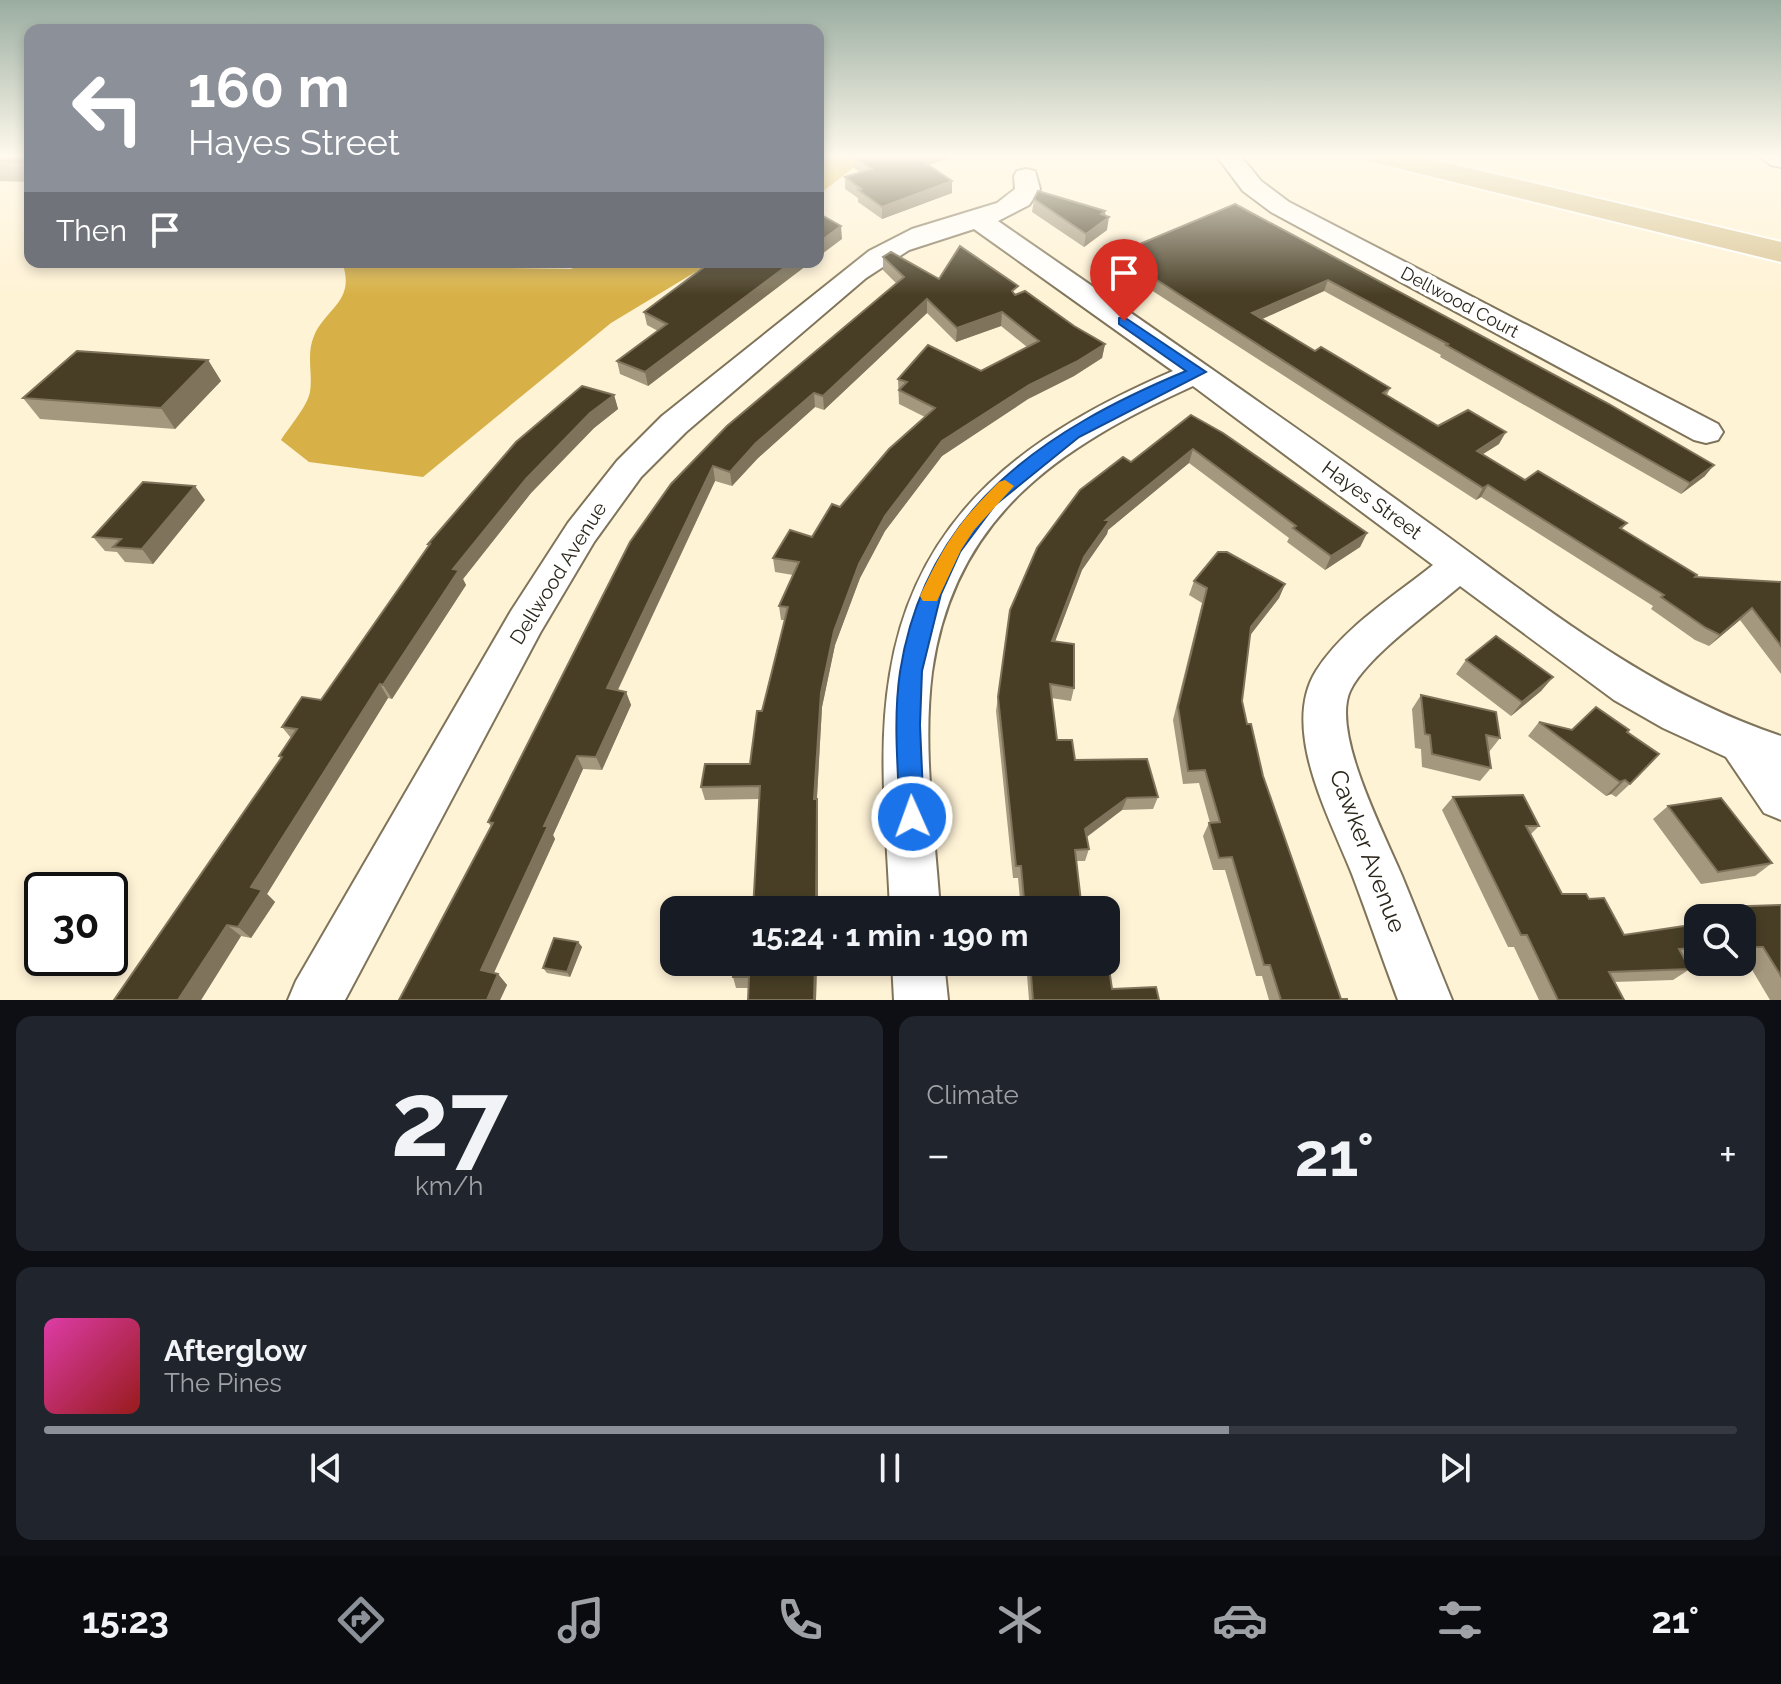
<!DOCTYPE html>
<html lang="en">
<head>
<meta charset="utf-8">
<style>
  :root { --surface:#171b24; --page:#20242c; --text:#f1f3f6; --muted:#9ea1a6; --line:#363941; --accent:#8c9099 }
  body { margin:0; font-family:Raleway,sans-serif; background:var(--page); color:var(--text); height:100vh; display:flex; flex-direction:column; font-size:30px; white-space:nowrap }
  * { box-sizing:border-box; margin:0 }
  p { font-size:26px; color:var(--muted) }
  .icon { flex:none; width:44px; height:44px; fill:none; stroke:currentColor; stroke-width:2; stroke-linecap:round; stroke-linejoin:round }
  .map { position:relative; height:1000px; overflow:hidden }
  .panel { display:flex; flex-direction:column; gap:16px; padding:16px; background:#0d0f14; flex:1 }
  .panel>* { flex:none }
  .hud { position:absolute; left:24px; top:24px; width:800px; height:244px; border-radius:16px; box-shadow:0 4px 12px #0003; background:#8c9099; color:#fff; overflow:hidden }
  .buttons { position:absolute; left:1684px; top:904px; display:grid; gap:16px }
  .buttons a { display:grid; place-items:center; width:72px; height:72px; border-radius:16px; background:var(--surface); box-shadow:0 4px 12px #0003; font-size:40px }
  .speed { position:absolute; left:24px; top:872px; display:flex; gap:16px; font-size:40px; font-weight:700; text-align:center }
  .speed>* { display:grid; place-content:center; width:104px; height:104px; border-radius:50%; background:var(--surface); box-shadow:0 4px 12px #0003; line-height:1 }
  .speed .limit { border:4px solid #111; border-radius:12px; background:#fff; color:#111 }
  .pin { position:absolute; display:grid; place-items:center; width:68px; height:68px; color:#fff; margin:-82px -34px; border-radius:50% 50% 50% 0; rotate:-45deg; box-shadow:0 0 8px #0007 }
  .pin .icon { rotate:45deg }
  .me { position:absolute; width:88px; margin:-44px; rotate:358deg; stroke-linejoin:round; filter:drop-shadow(0 0 6px #0008) }
  .turn { display:flex; align-items:center; gap:28px; height:168px; padding:0 32px; font-size:36px }
  .turn .icon { width:104px; height:104px; stroke-width:2.5 }
  .turn b { display:block; font-size:56px; line-height:68px }
  .then { display:flex; align-items:center; height:76px; padding:0 32px; background:#0003; gap:16px; font-size:30px }
  .big { font-size:60px; font-weight:700; line-height:1.1 }
  .panel .card { flex:1; display:flex; flex-direction:column; justify-content:center; gap:12px; min-width:0; padding:0 28px; border-radius:16px; background:var(--page) }
  .panel .dial { align-items:center; gap:0 }
  .dial b { font-size:104px; line-height:1 }
  .song { display:flex; align-items:center; gap:24px }
  .cover { width:96px; height:96px; border-radius:12px; background:linear-gradient(135deg,hsl(320 70% 55%),hsl(0 70% 35%)) }
  .played { height:8px; border-radius:4px; background:linear-gradient(90deg,var(--accent) 70%,var(--line) 70%) }
  .keys { display:flex; justify-content:space-around; direction:ltr }
  .heat { display:flex; justify-content:space-between; align-items:center; font-size:44px; direction:ltr }
  .panel .tiles { flex:1; display:grid; gap:16px; grid-template-columns:1fr 1fr }
  .card:last-child { grid-column:span 2 }
  .trip { position:absolute; left:660px; top:896px; width:460px; height:80px; border-radius:16px; background:var(--surface); box-shadow:0 4px 12px #0003; font-weight:700; line-height:80px; text-align:center }
  .tabs { display:flex; height:128px; justify-content:space-around; align-items:center; background:#090b0e; color:var(--muted) }
  .tabs .icon { width:56px; height:56px }
  .tabs .selected { color:var(--accent) }
  .tabs b { font-size:36px; color:var(--text) }
  .map>svg:first-child { display:block }
  .forest { fill:#d7b147 }
  .lines { fill:none; stroke-linecap:round; stroke-linejoin:round }
  .minor-casing { stroke:#7f745a; stroke-width:4 }
  .major-casing { stroke:#fff; stroke-width:4 }
  .minor { fill:#fff; fill-rule:evenodd }
  .major { fill:#dac797; fill-rule:evenodd }
  .wall { fill:#a4987e }
  .shaded-wall { fill:#7f745b }
  .building { fill:#483e26; stroke:#7f745b; stroke-width:2 }
  .route { fill:#1a73e8; stroke:#114b97; stroke-width:2 }
  .slow { fill:#f59e0b }
  .labels { text-anchor:middle; dominant-baseline:central; stroke-width:8; stroke-linejoin:round; paint-order:stroke }
  .far-street-label { font-size:18px; fill:#2b261b; stroke:#fff }
  .street-label { font-size:20px; fill:#2b261b; stroke:#fff }
  .near-street-label { font-size:24px; fill:#2b261b; stroke:#fff }
</style>
</head>
<body>
<div class="map">
<svg width="1781" height="1000" viewBox="0 0 1781 1000">
  <rect width="100%" height="100%" fill="#fff3d6"/>
  <g class="forest">
    <polygon points="818,155 870,155 818,195"/>
    <path d="M584,262H712L611,323L423,477L309,462L281,440C289,427 307,407 310,392C313,374 306,354 314,336C325,309 355,302 343,265L571,269Z"/>
  </g>
  <g class="lines">
    <defs>
      <g id="minor">
        <polygon points="1216,155 1240,155 1261,181 1289,202 1718,424 1723,432 1718,440 1706,443 1694,440 1271,212 1243,191"/>
        <polygon points="1758,155 1781,155 1781,167 1771,165"/>
        <path d="M1026,169L1035,171L1040,189L1029,205L998,221C1138,318 1277,413 1415,513C1532,596 1642,690 1781,736V820L1764,813L1726,757L1663,728L1614,700L1460,586C1430,612 1366,657 1350,691C1331,733 1385,835 1402,876C1419,917 1435,959 1452,1000H1398C1382,958 1368,916 1352,874C1330,818 1280,729 1316,671C1343,628 1393,597 1433,565L1193,386C1059,447 954,516 932,672C922,750 935,832 940,910H890C887,832 877,751 890,674C916,511 1032,432 1173,371L974,229L909,250L866,278L686,432L641,477L594,542L540,633L345,1000H288L296,981L511,611L568,523L617,461L662,416L869,251L912,229L997,203L1015,189L1014,176L1017,171Z"/>
        <polygon points="892,962 944,962 948,1000 894,1000"/>
      </g>
      <polygon id="major" points="1364,155 1414,155 1781,242 1781,262 1368,161"/>
    </defs>
    <use href="#minor" class="minor-casing"/>
    <use href="#major" class="major-casing"/>
    <use href="#minor" class="minor"/>
    <use href="#major" class="major"/>
  </g>
  <g class="wall">
    <polygon points="0,155 30,155 30,182 0,181"/>
    <polygon points="855,155 956,155 956,156 929,165 952,181 952,193 882,219 858,202 858,198 845,189 845,177 860,172 853,167 853,156"/>
    <polygon points="1034,199 1105,211 1107,230 1084,247 1032,212"/>
    <polygon points="1235,204 1705,476 1681,494 1440,357 1441,355 1324,291 1262,319 1315,351 1390,388 1387,395 1438,426 1499,444 1483,454 1525,480 1627,523 1622,529 1695,577 1781,582 1781,674 1740,620 1709,646 1695,640 1651,609 1653,606 1481,497 1476,500 1114,266 1116,254"/>
    <polygon points="883,257 939,279 1017,294 1105,344 1102,358 1074,376 1028,399 942,456 885,531 860,578 835,645 822,707 817,799 818,812 818,910 753,910 759,799 705,800 701,787 750,764 785,620 781,620 779,606 793,575 775,572 773,558 812,537 925,417 899,404 898,379 981,371 1027,347 1001,326 956,342 927,313 824,410 815,407 758,458 732,486 715,481 618,690 626,692 631,705 602,770 583,769 553,835 555,839 494,973 498,974 507,985 500,1000 399,1000 491,827 488,822 630,542 896,283 883,270"/>
    <polygon points="711,262 811,262 648,386 620,374 617,361 658,331 647,325 644,312"/>
    <polygon points="208,360 221,381 175,429 40,419 23,398"/>
    <polygon points="614,395 618,409 594,428 531,493 463,579 466,585 392,699 388,698 267,894 275,902 251,938 241,936 201,1000 114,1000 281,758 279,756 291,738 282,727 321,700 429,546 428,544"/>
    <polygon points="1191,415 1367,533 1360,547 1325,570 1287,542 1289,538 1189,463 1108,530 1107,534 1082,570 1055,641 1074,688 1071,701 1051,698 1057,740 1075,760 1158,797 1153,809 1122,810 1087,837 1089,849 1085,861 1076,861 1082,910 1021,910 1018,878 1013,878 996,711 1010,610 1131,462"/>
    <polygon points="205,500 153,564 125,562 117,552 105,551 93,537"/>
    <polygon points="1194,581 1285,584 1279,598 1250,635 1242,701 1247,724 1263,776 1341,999 1347,1000 1269,1000 1262,976 1256,976 1225,870 1213,870 1203,836 1209,823 1210,823 1199,783 1183,784 1173,720 1202,603 1189,595"/>
    <polygon points="1466,660 1553,677 1541,691 1511,716 1456,674"/>
    <polygon points="1421,695 1500,738 1489,752 1491,768 1480,781 1422,767 1421,749 1415,748 1412,709"/>
    <polygon points="1539,722 1572,730 1627,732 1630,784 1616,797 1611,794 1606,796 1528,736"/>
    <polygon points="1453,797 1539,826 1530,835 1562,894 1589,899 1624,935 1698,924 1698,957 1684,958 1690,969 1673,980 1614,982 1624,1000 1539,1000 1514,947 1508,947 1442,810"/>
    <polygon points="1668,806 1772,863 1755,876 1701,884 1653,819"/>
    <polygon points="1781,905 1781,1000 1770,1000 1745,958 1742,958 1742,918 1705,918 1721,907"/>
    <polygon points="578,942 582,947 570,977 547,973 543,968"/>
    <polygon points="734,962 817,962 816,1000 749,988 736,988 733,977"/>
    <polygon points="1026,962 1106,962 1112,989 1159,1000 1029,1000"/>
  </g>
  <g class="shaded-wall">
    <polygon points="923,155 956,155 956,156 917,168 917,157"/>
    <polygon points="952,181 952,193 882,219 882,207"/>
    <polygon points="1105,211 1104,221 1109,217 1107,230 1084,247 1086,234 1101,214"/>
    <polygon points="841,226 842,239 818,257 818,243"/>
    <polygon points="792,262 811,262 648,386 645,372"/>
    <polygon points="1328,280 1324,291 1249,325 1252,313"/>
    <polygon points="927,299 927,313 824,410 823,396"/>
    <polygon points="1002,312 1001,326 956,342 957,328"/>
    <polygon points="1105,344 1102,358 1074,376 1028,399 942,456 885,531 860,578 835,645 822,707 816,812 814,799 821,693 834,631 859,564 885,516 942,441 1029,385"/>
    <polygon points="208,360 221,381 175,429 161,408"/>
    <polygon points="814,393 815,407 758,458 732,486 730,472 756,443"/>
    <polygon points="614,395 618,409 594,428 531,493 463,579 466,585 392,699 383,685 453,569 526,479 590,413"/>
    <polygon points="1506,432 1499,444 1470,462 1477,451"/>
    <polygon points="1193,449 1189,463 1108,530 1107,534 1082,570 1050,655 1052,641 1084,557 1106,520"/>
    <polygon points="1714,465 1705,476 1681,494 1690,483"/>
    <polygon points="713,466 715,481 612,702 607,688"/>
    <polygon points="1488,485 1481,497 1476,500 1483,488"/>
    <polygon points="195,486 205,500 153,564 142,549"/>
    <polygon points="1367,533 1360,547 1325,570 1331,556"/>
    <polygon points="1285,584 1279,598 1245,642 1251,627"/>
    <polygon points="1752,608 1740,620 1709,646 1720,635"/>
    <polygon points="1553,677 1541,691 1511,716 1522,702"/>
    <polygon points="380,684 388,698 267,894 275,902 251,938 238,927 251,887"/>
    <polygon points="626,692 631,705 602,770 596,757"/>
    <polygon points="577,756 583,769 553,835 555,839 490,981 481,970 544,826"/>
    <polygon points="1625,780 1611,794 1606,796 1620,782"/>
    <polygon points="1127,798 1122,810 1081,841 1085,829"/>
    <polygon points="817,799 818,812 818,910 816,910"/>
    <polygon points="227,925 241,936 201,1000 178,1000"/>
    <polygon points="578,942 582,947 570,977 567,972"/>
    <polygon points="815,962 817,962 816,1000 814,1000"/>
    <polygon points="498,974 507,985 500,1000 487,1000"/>
  </g>
  <g class="building">
    <polygon points="0,155 30,155 30,163 0,162"/>
    <polygon points="855,155 923,155 917,157 952,181 882,207 858,190 861,189 845,177 872,169 853,156"/>
    <polygon points="1038,191 1105,211 1101,214 1109,217 1086,234 1034,199"/>
    <polygon points="1235,204 1609,404 1714,465 1690,483 1446,345 1448,344 1328,280 1252,313 1315,351 1321,347 1390,388 1383,393 1438,426 1468,410 1506,432 1477,451 1525,480 1538,471 1627,523 1620,528 1697,575 1695,577 1781,582 1781,646 1752,608 1720,635 1706,628 1661,597 1664,595 1488,485 1483,488 1116,254"/>
    <polygon points="818,213 841,226 818,243"/>
    <polygon points="960,246 1018,286 1012,291 1015,295 1025,291 1074,326 1105,344 1076,362 1029,385 942,441 885,516 859,564 834,631 821,693 814,799 817,799 816,910 753,910 760,786 701,787 705,764 750,764 757,711 762,711 788,607 779,606 799,562 773,558 790,530 812,537 832,504 840,507 889,449 935,408 899,390 907,382 898,379 928,345 981,371 1039,341 1002,312 957,328 927,299 823,396 814,393 756,443 730,472 713,466 607,688 626,692 596,757 577,756 544,826 548,826 481,970 498,974 487,1000 399,1000 493,823 488,822 630,542 671,484 727,426 904,277 883,257 891,252 939,279"/>
    <polygon points="711,262 792,262 645,372 617,361 667,324 644,312"/>
    <polygon points="77,351 208,360 161,408 23,398"/>
    <polygon points="582,386 614,395 590,413 526,479 453,569 459,570 383,685 380,684 251,887 262,890 238,927 227,925 178,1000 114,1000 282,757 279,756 297,729 282,727 302,697 321,700 430,544 428,544 516,442"/>
    <polygon points="1191,415 1223,433 1367,533 1331,556 1293,528 1296,526 1193,449 1106,520 1110,520 1084,557 1052,641 1074,644 1074,688 1050,684 1057,740 1072,740 1075,760 1147,759 1158,797 1127,798 1085,829 1089,849 1075,850 1082,910 1025,910 1021,866 1016,866 998,697 1010,610 1037,548 1080,490 1123,457 1131,462"/>
    <polygon points="143,482 195,486 142,549 113,547 121,539 93,537"/>
    <polygon points="1218,552 1227,552 1285,584 1251,627 1242,701 1247,724 1251,724 1263,776 1341,999 1347,999 1347,1000 1281,1000 1270,965 1264,965 1232,857 1219,858 1209,823 1220,822 1205,770 1188,771 1178,707 1207,588 1194,581"/>
    <polygon points="1496,636 1553,677 1522,702 1466,660"/>
    <polygon points="1421,695 1496,712 1500,738 1486,735 1491,768 1432,754 1430,735 1425,734"/>
    <polygon points="1596,707 1629,730 1627,732 1659,754 1630,784 1625,780 1620,782 1539,722 1572,730"/>
    <polygon points="1523,795 1539,826 1526,826 1562,894 1586,894 1589,899 1604,898 1624,935 1698,924 1698,947 1679,949 1690,969 1609,972 1624,1000 1558,1000 1527,935 1521,935 1453,797"/>
    <polygon points="1721,798 1772,863 1718,872 1668,806"/>
    <polygon points="1781,905 1781,976 1763,947 1746,947 1742,942 1742,918 1728,918 1721,907"/>
    <polygon points="554,938 578,942 567,972 543,968"/>
    <polygon points="1106,948 1112,989 1156,987 1159,1000 1033,1000 1030,962 1106,962"/>
    <polygon points="734,962 815,962 814,1000 748,1000 749,977 733,977"/>
  </g>
  <linearGradient id="sky" x2="0" y2="1"><stop stop-color="#9aaca0"/><stop offset="0.53" stop-color="#fffaed"/><stop offset="1" stop-color="#fffaed" stop-opacity="0"/></linearGradient>
  <rect width="1781" height="295" fill="url(#sky)"/>
  <path class="route" d="M1124,317L1206,372L1079,437L995,505L960,552L941,594L922,671L920,725L924,817L920,825L912,828L903,825L900,817C898,769 893,719 900,672C925,509 1044,430 1186,371L1119,324V318Z"/>
  <path class="slow" d="M1005,480L1014,486L974,530L961,550L937,601H923L920,596C945,543 958,523 999,482Z"/>
  <g class="labels">
    <g class="far-street-label">
      <text transform="translate(1460 302) rotate(28)">Dellwood Court</text>
    </g>
    <g class="street-label">
      <text transform="translate(1372 500) rotate(36)">Hayes Street</text>
      <text transform="translate(558 573) rotate(-58)">Dellwood Avenue</text>
    </g>
    <g class="near-street-label">
      <text transform="translate(1368 851) rotate(69)">Cawker Avenue</text>
    </g>
  </g>
</svg>
<div class="buttons">
<a><svg class="icon" aria-label="search" viewBox="0 0 24 24"><circle cx="10" cy="10" r="6"/><path d="M15 15l6 6"/></svg></a>
</div>
<div class="speed"><div class="limit">30</div></div>
<div class="pin" style="left:1124px;top:321px;background:#d93025"><svg class="icon" aria-label="arrive" viewBox="0 0 24 24"><path d="M6 21V4h12l-3 4 3 4H6"/></svg></div>
<svg class="me" style="left:912px;top:817px" viewBox="-20 -20 40 40"><circle r="17" fill="#1a73e8" stroke="#fff" stroke-width="3"/><path d="M0-11L8 9 0 5-8 9z" fill="#fff"/></svg>
<div class="trip">15:24 · 1 min · 190 m</div>
<div class="hud">
<div class="turn"><svg class="icon" aria-label="left" viewBox="0 0 24 24"><path d="M17 20v-9H6M10 6l-5 5 5 5"/></svg><div><b>160 m</b>Hayes Street</div></div>
<div class="then">Then<svg class="icon" aria-label="arrive" viewBox="0 0 24 24"><path d="M6 21V4h12l-3 4 3 4H6"/></svg></div>
</div>
</div>
<section class="panel">
<div class="tiles">
<div class="card dial"><b>27</b><p>km/h</p></div>
<div class="card"><p>Climate</p>
<div class="heat"><a>−</a><b class="big">21°</b><a>+</a></div>
</div>
<div class="card">
<div class="song"><i class="cover"></i><div><b>Afterglow</b><p>The Pines</p></div></div>
<div class="played"></div>
<div class="keys"><svg class="icon" aria-label="previous" viewBox="0 0 24 24"><path d="M18 5L8 12l10 7zM5 5v14"/></svg><svg class="icon" aria-label="pause" viewBox="0 0 24 24"><path d="M8 5v14M16 5v14"/></svg><svg class="icon" aria-label="next" viewBox="0 0 24 24"><path d="M6 5l10 7-10 7zM19 5v14"/></svg></div>
</div>
</div>
</section>
<nav class="tabs">
<b>15:23</b>
<svg class="icon selected" aria-label="directions" viewBox="0 0 24 24"><path d="M12 3l9 9-9 9-9-9zM9 14v-3h6M13 9l2 2-2 2"/></svg>
<svg class="icon" aria-label="music" viewBox="0 0 24 24"><path d="M9 18V5l10-2v13"/><circle cx="6" cy="18" r="3"/><circle cx="16" cy="16" r="3"/></svg>
<svg class="icon" aria-label="phone" viewBox="0 0 24 24"><path d="M5 4h4l2 5-3 2q2 4 5 5l2-3 5 2v4C11 20 4 13 5 4z"/></svg>
<svg class="icon" aria-label="climate" viewBox="0 0 24 24"><path d="M12 3v18M4 7l16 10M4 17L20 7"/></svg>
<svg class="icon" aria-label="car" viewBox="0 0 24 24"><path d="M5 17H2v-5l4-1 3-4h7l3 4 3 1v5h-3M9 17h6M6 11h13"/><circle cx="7" cy="17" r="2"/><circle cx="17" cy="17" r="2"/></svg>
<svg class="icon" aria-label="filters" viewBox="0 0 24 24"><path d="M4 7h16M4 17h16"/><circle cx="9" cy="7" r="2"/><circle cx="15" cy="17" r="2"/></svg>
<b>21°</b>
</nav>
</body>
</html>
